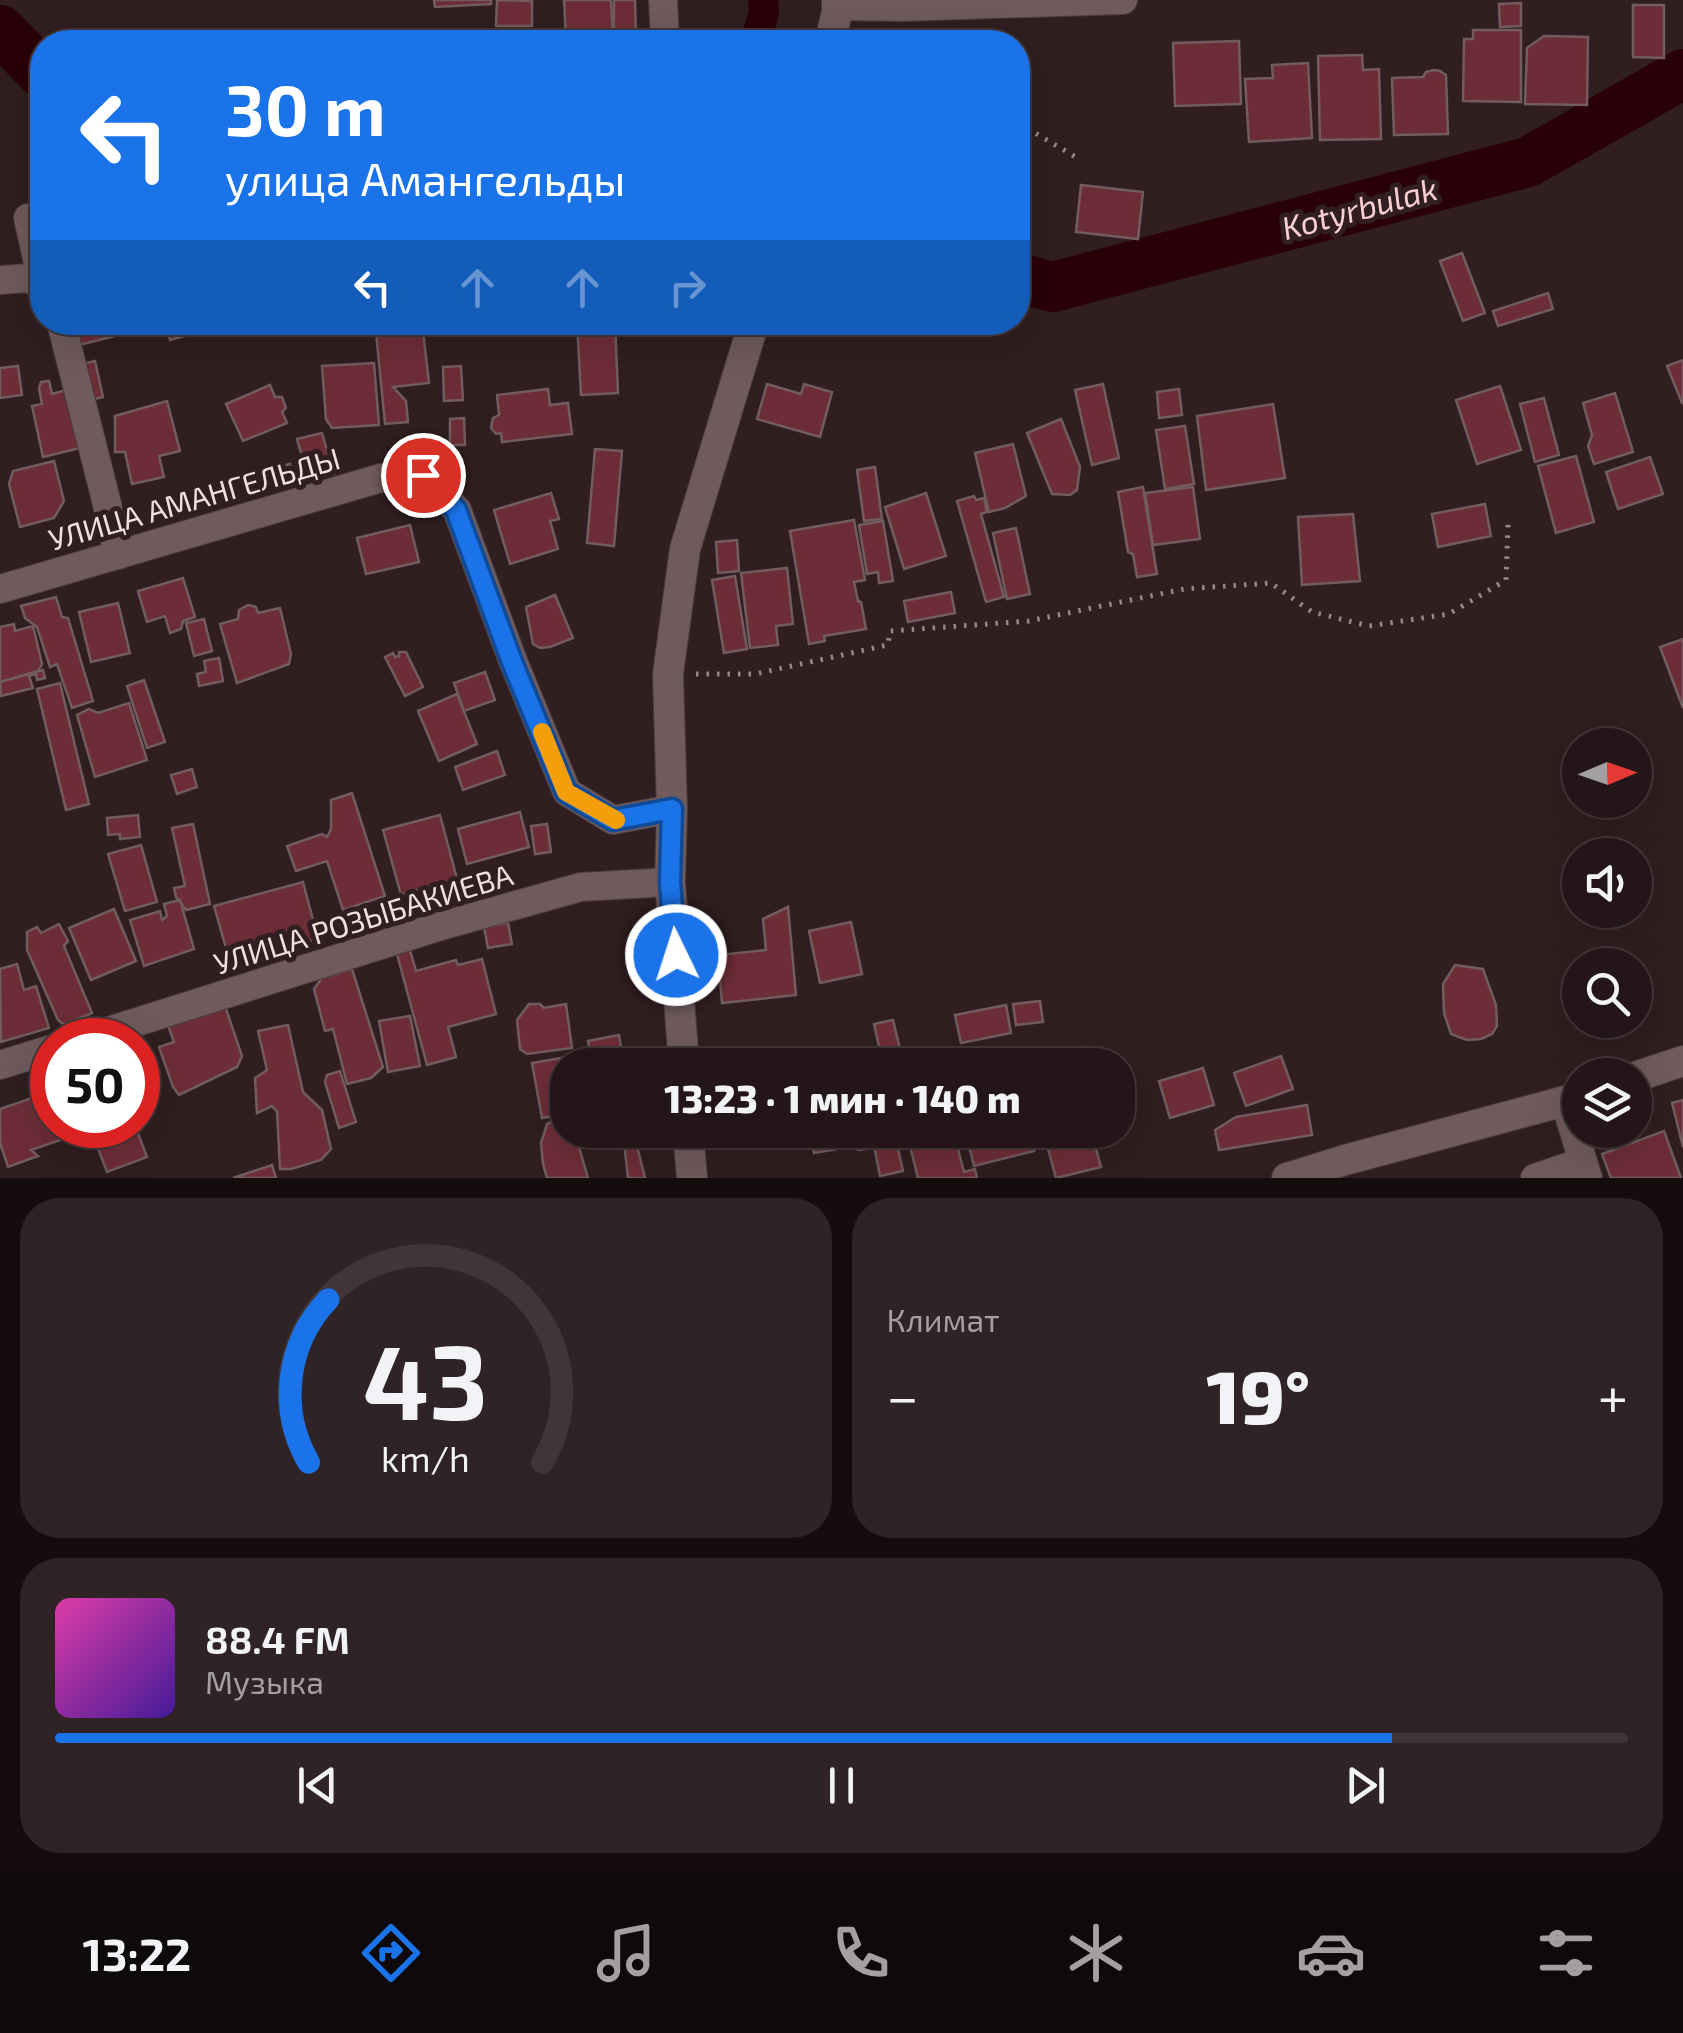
<!DOCTYPE html>
<html lang="ru">
<head>
<meta charset="utf-8">
<style>
  :root { --surface:#241618; --page:#302325; --text:#f1f3f6; --muted:#a39fa2; --line:#413537; --accent:#1a73e8 }
  body { margin:0; font-family:"Exo 2",sans-serif; background:var(--page); color:var(--text); height:100vh; display:flex; flex-direction:column; font-size:38px; white-space:nowrap }
  * { box-sizing:border-box; margin:0 }
  p { font-size:32px; color:var(--muted) }
  .icon { flex:none; width:55px; height:55px; fill:none; stroke:currentColor; stroke-width:2; stroke-linecap:round; stroke-linejoin:round }
  .map { position:relative; height:1178px; overflow:hidden }
  .details { display:flex; flex-direction:column; gap:20px; padding:20px; background:#140c0d; flex:1 }
  .details>* { flex:none }
  .guide { position:absolute; left:30px; top:30px; width:1000px; height:305px; border-radius:40px; box-shadow:0 10px 40px #0002,0 0 0 2px var(--line); background:#1a73e8; color:#fff; overflow:hidden }
  .needle { width:65px; rotate:88deg }
  .tools { position:absolute; left:1562px; top:728px; display:grid; gap:20px }
  .tools a { display:grid; place-items:center; width:90px; height:90px; border-radius:50%; background:var(--surface); box-shadow:0 10px 40px #0002,0 0 0 2px var(--line); font-size:50px }
  .speed { position:absolute; left:30px; top:1018px; display:flex; gap:20px; font-size:50px; font-weight:700; text-align:center }
  .speed>* { display:grid; place-content:center; width:130px; height:130px; border-radius:50%; background:var(--surface); box-shadow:0 10px 40px #0002,0 0 0 2px var(--line); line-height:1 }
  .speed .limit { border:15px solid #d22; background:#fff; color:#111 }
  .pin { position:absolute; display:grid; place-items:center; width:85px; height:85px; color:#fff; margin:-42px; border:5px solid #fff; border-radius:50%; box-shadow:0 2px 10px #0007 }
  .me { position:absolute; width:110px; margin:-55px; rotate:356deg; stroke-linejoin:round; filter:drop-shadow(0 0 8px #0008) }
  .turn { display:flex; align-items:center; gap:35px; height:210px; padding:0 30px; font-size:45px }
  .turn .icon { width:130px; height:130px; stroke-width:2.5 }
  .turn b { display:block; font-size:70px; line-height:85px }
  .lanes { display:flex; align-items:center; height:95px; padding:0 30px; background:#0003; justify-content:center; gap:50px; direction:ltr }
  .lanes .off { opacity:.35 }
  .big { font-size:75px; font-weight:800; line-height:1.1 }
  .details .widget { flex:1; display:flex; flex-direction:column; justify-content:center; gap:15px; min-width:0; padding:0 35px; border-radius:40px; background:var(--page) }
  .details .dial { align-items:center; gap:0 }
  .dial svg { height:260px; overflow:visible; fill:none; stroke:var(--line); stroke-width:7; stroke-linecap:round; text-anchor:middle }
  .dial text { fill:var(--text); stroke:none }
  .song { display:flex; align-items:center; gap:30px }
  .cover { width:120px; height:120px; border-radius:15px; background:linear-gradient(135deg,hsl(320 70% 55%),hsl(260 70% 35%)) }
  .played { height:10px; border-radius:5px; background:linear-gradient(90deg,var(--accent) 85%,var(--line) 85%) }
  .keys { display:flex; justify-content:space-around; direction:ltr }
  .heat { display:flex; justify-content:space-between; align-items:center; font-size:55px; direction:ltr }
  .details .tiles { flex:1; display:grid; gap:20px; grid-template-columns:1fr 1fr }
  .widget:last-child { grid-column:span 2 }
  .trip { position:absolute; left:550px; top:1048px; width:585px; height:100px; border-radius:40px; background:var(--surface); box-shadow:0 10px 40px #0002,0 0 0 2px var(--line); font-weight:800; line-height:100px; text-align:center }
  .dock { display:flex; height:160px; justify-content:space-around; align-items:center; background:#0e090a; color:var(--muted) }
  .dock .icon { width:70px; height:70px }
  .dock .current { color:var(--accent) }
  .dock b { font-size:45px; color:var(--text) }
  .map>svg:first-child { display:block }
  .lines { fill:none; stroke-linecap:round; stroke-linejoin:round }
  .canal { stroke:#2a0008; stroke-width:30 }
  .river { stroke:#2a0008; stroke-width:50 }
  .building { fill:#6d2d36; stroke:#715c5e; stroke-width:2.5 }
  .street-casing { stroke:#4a3c3d; stroke-width:30 }
  .secondary-casing { stroke:#4a3c3d; stroke-width:32 }
  .path { stroke:#978889; stroke-width:5; stroke-dasharray:2.5 8; stroke-linecap:butt }
  .street { stroke:#6f5a5c; stroke-width:28 }
  .secondary { stroke:#6f5a5c; stroke-width:30 }
  .route-casing { stroke:#114b97; stroke-width:25 }
  .route { stroke:#1a73e8; stroke-width:18 }
  .slow { stroke:#f59e0b; stroke-width:18 }
  .labels { text-anchor:middle; dominant-baseline:central; stroke-width:10; stroke-linejoin:round; paint-order:stroke }
  .street-label { font-size:30px; fill:#ece0e0; stroke:#301e20 }
  .water-label { font-size:32px; font-style:italic; fill:#facfd2; stroke:#301e20 }
</style>
</head>
<body>
<div class="map">
<svg width="1683" height="1178" viewBox="0 0 1683 1178">
  <rect width="100%" height="100%" fill="#301e20"/>
  <g class="lines">
    <polyline class="canal" points="755,42 764,13 763,0"/>
    <g class="river">
      <polyline points="0,30 42,73"/>
      <polyline points="1018,278 1053,287 1528,162 1683,74"/>
    </g>
  </g>
  <g class="building">
    <polygon points="434,0 491,0 491,4 435,7"/>
    <polygon points="497,0 532,1 532,26 496,26"/>
    <polygon points="564,0 611,0 613,37 566,40"/>
    <polygon points="614,0 635,0 636,38 614,38"/>
    <polygon points="1521,3 1521,26 1500,27 1499,4"/>
    <polygon points="1633,5 1664,5 1664,58 1633,57"/>
    <polygon points="1473,30 1521,30 1521,102 1463,101 1464,39 1473,39"/>
    <polygon points="1544,36 1588,37 1587,105 1525,104 1527,48"/>
    <polygon points="1239,41 1241,104 1175,106 1173,43"/>
    <polygon points="1362,55 1363,70 1379,69 1381,139 1320,140 1318,56"/>
    <polygon points="1308,63 1312,138 1249,142 1245,79 1273,78 1272,65"/>
    <polygon points="1434,70 1440,71 1446,75 1448,134 1394,135 1392,78 1423,77 1426,72"/>
    <polygon points="1081,185 1143,192 1138,239 1076,232"/>
    <polygon points="1462,253 1485,313 1463,321 1440,261"/>
    <polygon points="1548,293 1553,309 1498,326 1493,311"/>
    <polygon points="76,322 163,322 163,324 79,345 75,329"/>
    <polygon points="166,322 209,322 211,329 170,340"/>
    <polygon points="309,322 360,322 360,328 309,333 309,330 314,330"/>
    <polygon points="375,322 422,322 429,383 393,387 406,401 408,422 385,424"/>
    <polygon points="577,322 615,322 618,393 581,395"/>
    <polygon points="1683,360 1683,403 1682,403 1667,366"/>
    <polygon points="95,361 103,397 86,401 78,365"/>
    <polygon points="374,363 379,425 332,428 326,419 322,366"/>
    <polygon points="18,366 22,395 0,398 0,368"/>
    <polygon points="461,366 463,400 444,401 443,367"/>
    <polygon points="49,381 52,394 66,390 80,448 43,457 32,406 42,404 39,388 41,382"/>
    <polygon points="767,384 801,394 804,384 832,392 820,437 757,419"/>
    <polygon points="1103,384 1119,458 1092,465 1075,390"/>
    <polygon points="270,385 275,397 282,397 286,408 282,412 287,423 243,441 226,404"/>
    <polygon points="1500,386 1521,450 1477,464 1456,400"/>
    <polygon points="548,389 550,405 568,403 572,434 502,442 501,433 496,434 491,428 493,418 499,415 497,395"/>
    <polygon points="1179,389 1182,415 1159,418 1157,392"/>
    <polygon points="1615,393 1633,452 1594,464 1588,446 1592,435 1583,403"/>
    <polygon points="1544,398 1559,455 1535,462 1520,404"/>
    <polygon points="167,401 180,451 159,456 164,477 132,484 125,452 115,452 115,416"/>
    <polygon points="1273,404 1285,478 1206,490 1197,416"/>
    <polygon points="464,418 465,445 450,445 450,419"/>
    <polygon points="1061,419 1080,467 1077,490 1070,495 1052,494 1027,433"/>
    <polygon points="1185,426 1194,484 1165,489 1156,430"/>
    <polygon points="322,433 334,474 298,483 296,476 307,474 297,439"/>
    <polygon points="1013,444 1026,496 1005,508 989,512 975,453"/>
    <polygon points="595,449 622,451 614,546 587,543"/>
    <polygon points="1576,456 1594,522 1556,533 1538,466"/>
    <polygon points="1650,457 1663,494 1618,509 1606,472"/>
    <polygon points="54,461 64,501 54,518 20,527 9,484 13,471"/>
    <polygon points="290,464 293,476 253,485 251,473"/>
    <polygon points="875,467 882,519 864,521 857,470"/>
    <polygon points="1143,487 1157,574 1137,577 1133,554 1128,552 1118,492"/>
    <polygon points="1193,487 1200,539 1153,545 1145,493"/>
    <polygon points="551,493 559,519 550,521 558,549 510,564 494,510"/>
    <polygon points="926,493 946,556 904,569 885,507"/>
    <polygon points="974,496 976,500 984,498 987,512 981,514 1004,597 986,602 957,501"/>
    <polygon points="1485,504 1491,536 1438,547 1432,514"/>
    <polygon points="1353,514 1360,581 1302,585 1298,517"/>
    <polygon points="854,520 865,580 854,582 858,601 861,602 866,629 824,636 825,641 809,644 790,531"/>
    <polygon points="883,521 893,581 879,583 878,572 867,574 859,525"/>
    <polygon points="410,525 419,562 366,574 357,538"/>
    <polygon points="1016,528 1030,594 1007,599 993,533"/>
    <polygon points="737,540 739,571 718,573 716,542"/>
    <polygon points="787,568 793,624 776,626 778,645 750,648 741,573"/>
    <polygon points="735,576 747,649 724,653 712,580"/>
    <polygon points="183,578 195,617 183,621 181,629 170,633 165,616 147,622 138,591"/>
    <polygon points="951,592 955,613 908,622 904,601"/>
    <polygon points="555,595 573,638 550,647 540,648 533,644 526,607"/>
    <polygon points="56,597 62,617 68,618 93,701 72,708 57,664 50,667 37,627 25,618 21,606"/>
    <polygon points="118,603 130,653 91,662 79,612"/>
    <polygon points="248,605 256,607 258,613 280,608 291,654 289,664 237,683 220,624 238,619 239,610"/>
    <polygon points="204,619 212,651 194,656 186,623"/>
    <polygon points="14,624 15,631 33,626 42,664 38,671 0,682 0,627"/>
    <polygon points="1683,639 1683,708 1660,647"/>
    <polygon points="399,652 406,652 423,687 405,696 385,657 393,653 395,657 399,656"/>
    <polygon points="219,658 223,681 199,686 197,674 206,672 204,661"/>
    <polygon points="43,670 45,678 37,680 36,674 29,676 33,688 1,696 0,682"/>
    <polygon points="485,672 495,700 464,711 454,683"/>
    <polygon points="144,680 165,742 147,748 127,686"/>
    <polygon points="60,683 89,804 66,810 37,689"/>
    <polygon points="457,694 477,744 439,761 418,711"/>
    <polygon points="129,703 147,760 95,777 77,715 89,709 98,713"/>
    <polygon points="497,751 505,775 463,790 455,767"/>
    <polygon points="192,769 197,787 177,794 171,775"/>
    <polygon points="352,793 385,896 343,910 327,861 296,871 287,846 322,834 327,837 331,829 331,800"/>
    <polygon points="520,812 529,847 467,864 458,829"/>
    <polygon points="138,815 140,837 120,839 120,834 108,835 107,818"/>
    <polygon points="440,815 457,879 401,895 383,830"/>
    <polygon points="193,824 210,904 186,910 176,897 174,888 185,886 172,828"/>
    <polygon points="547,824 551,852 535,854 531,826"/>
    <polygon points="141,845 157,902 125,911 108,854"/>
    <polygon points="303,882 318,939 280,949 265,948 252,953 252,956 230,962 214,906"/>
    <polygon points="180,900 194,949 144,966 130,920 160,911 162,920 167,916 164,904"/>
    <polygon points="788,907 796,995 722,1003 718,955 766,950 763,919"/>
    <polygon points="114,909 136,961 91,980 69,928"/>
    <polygon points="851,922 862,974 820,983 809,931"/>
    <polygon points="508,923 512,944 488,948 484,927"/>
    <polygon points="59,924 68,941 64,946 92,1013 64,1025 58,1020 27,950 27,932 37,927 41,933"/>
    <polygon points="410,950 416,971 456,960 458,965 482,959 496,1014 448,1027 456,1057 427,1065 397,954"/>
    <polygon points="17,964 24,990 36,986 49,1028 1,1042 0,969"/>
    <polygon points="1455,965 1483,969 1496,1005 1497,1026 1492,1034 1481,1039 1467,1040 1451,1034 1444,1013 1443,984"/>
    <polygon points="352,969 383,1067 371,1078 347,1084 333,1029 325,1031 314,989 322,978"/>
    <polygon points="1040,1001 1043,1022 1016,1025 1013,1004"/>
    <polygon points="529,1004 540,1004 544,1008 566,1004 572,1048 527,1054 520,1049 517,1020"/>
    <polygon points="1006,1005 1011,1033 961,1043 955,1015"/>
    <polygon points="225,1006 242,1056 237,1067 179,1095 173,1087 159,1047 174,1042 168,1025"/>
    <polygon points="410,1016 420,1066 388,1072 379,1021"/>
    <polygon points="893,1020 903,1061 882,1060 874,1024"/>
    <polygon points="288,1025 303,1092 322,1110 331,1149 321,1160 291,1169 280,1169 277,1111 272,1106 257,1113 255,1078 267,1070 258,1031"/>
    <polygon points="619,1035 624,1065 568,1065 568,1130 609,1130 577,1140 588,1178 547,1178 543,1164 541,1143 547,1124 565,1117 565,1114 542,1118 532,1063 590,1053 588,1041"/>
    <polygon points="1281,1056 1293,1089 1246,1106 1234,1073"/>
    <polygon points="138,1059 139,1059 157,1103 138,1110"/>
    <polygon points="1203,1068 1214,1105 1170,1118 1159,1081"/>
    <polygon points="340,1071 356,1122 339,1128 325,1082 327,1075"/>
    <polygon points="52,1091 52,1125 74,1125 78,1134 31,1150 38,1156 8,1167 0,1143 0,1109"/>
    <polygon points="1683,1100 1683,1147 1672,1103"/>
    <polygon points="1307,1105 1312,1135 1219,1150 1215,1130 1236,1117"/>
    <polygon points="89,1125 135,1125 147,1157 107,1172"/>
    <polygon points="627,1130 633,1130 645,1178 628,1178 623,1133"/>
    <polygon points="809,1130 882,1130 883,1132 869,1135 871,1148 860,1150 848,1147 814,1153"/>
    <polygon points="940,1130 953,1130 964,1172 975,1169 977,1178 918,1178 908,1138"/>
    <polygon points="965,1130 1029,1130 1034,1151 974,1166"/>
    <polygon points="1085,1130 1091,1130 1101,1167 1056,1178 1046,1141"/>
    <polygon points="894,1131 903,1171 880,1176 872,1136"/>
    <polygon points="1664,1131 1681,1178 1611,1178 1602,1154"/>
    <polygon points="272,1165 276,1178 233,1178"/>
  </g>
  <g class="lines">
    <defs>
      <g id="street">
        <polyline points="663,0 665,42"/>
        <polyline points="837,6 902,7 1123,0"/>
        <polyline points="28,218 42,280"/>
        <polyline points="0,280 29,278 42,286"/>
        <polyline points="61,322 107,504 118,555"/>
        <polyline points="0,589 381,478 423,475 457,510 513,661 567,792 613,820 672,809"/>
        <polyline points="80,1040 441,926 581,887 670,882"/>
        <polyline points="0,1065 52,1049"/>
        <polyline points="1565,1102 1588,1178"/>
        <polyline points="1535,1178 1582,1162"/>
      </g>
      <g id="secondary">
        <polyline points="830,42 837,12 837,0"/>
        <polyline points="684,1065 670,882 672,809 668,674 685,549 754,322"/>
        <polyline points="1635,1077 1683,1061"/>
        <polyline points="688,1130 692,1178"/>
        <polyline points="1287,1178 1345,1160 1580,1097"/>
      </g>
    </defs>
    <use href="#street" class="street-casing"/>
    <use href="#secondary" class="secondary-casing"/>
    <g class="path">
      <polyline points="1018,123 1079,159"/>
      <polyline points="696,674 755,674 888,645 890,631 1029,621 1184,589 1271,583 1312,612 1369,626 1449,614 1506,580 1508,524"/>
    </g>
    <use href="#street" class="street"/>
    <use href="#secondary" class="secondary"/>
  </g>
  <g class="lines">
    <defs>
      <polyline id="route" points="423,475 456,510 512,662 566,792 613,820 672,809 670,882 676,955"/>
    </defs>
    <use href="#route" class="route-casing"/>
    <use href="#route" class="route"/>
    <polyline class="slow" points="542,732 566,792 616,820"/>
  </g>
  <g class="labels">
    <g class="street-label">
      <text transform="translate(194 498) rotate(-16)">УЛИЦА АМАНГЕЛЬДЫ</text>
      <text transform="translate(363 918) rotate(-17)">УЛИЦА РОЗЫБАКИЕВА</text>
    </g>
    <g class="water-label">
      <text transform="translate(1359 207) rotate(-15)">Kotyrbulak</text>
    </g>
  </g>
</svg>
<div class="tools">
<a><svg class="needle" viewBox="-14 -14 28 28"><path d="M0-13l5 13h-10z" fill="#e53935"/><path d="M0 13l5-13h-10z" fill="#a39fa2"/></svg></a>
<a><svg class="icon" aria-label="sound" viewBox="0 0 24 24"><path d="M4 9h4l5-4v14l-5-4H4zM17 9q2 3 0 6"/></svg></a>
<a><svg class="icon" aria-label="search" viewBox="0 0 24 24"><circle cx="10" cy="10" r="6"/><path d="M15 15l6 6"/></svg></a>
<a><svg class="icon" aria-label="layers" viewBox="0 0 24 24"><path d="M12 4l9 5-9 5-9-5zM3 14l9 5 9-5"/></svg></a>
</div>
<div class="speed"><div class="limit">50</div></div>
<div class="pin" style="left:423px;top:475px;background:#d93025"><svg class="icon" aria-label="arrive" viewBox="0 0 24 24"><path d="M6 21V4h12l-3 4 3 4H6"/></svg></div>
<svg class="me" style="left:676px;top:955px" viewBox="-20 -20 40 40"><circle r="17" fill="#1a73e8" stroke="#fff" stroke-width="3"/><path d="M0-11L8 9 0 5-8 9z" fill="#fff"/></svg>
<div class="trip">13:23 · 1 мин · 140 m</div>
<div class="guide">
<div class="turn"><svg class="icon" aria-label="left" viewBox="0 0 24 24"><path d="M17 20v-9H6M10 6l-5 5 5 5"/></svg><div><b>30 m</b>улица Амангельды</div></div>
<div class="lanes"><svg class="icon" aria-label="left" viewBox="0 0 24 24"><path d="M17 20v-9H6M10 6l-5 5 5 5"/></svg><svg class="icon off" aria-label="ahead" viewBox="0 0 24 24"><path d="M12 20V5M6 11l6-6 6 6"/></svg><svg class="icon off" aria-label="ahead" viewBox="0 0 24 24"><path d="M12 20V5M6 11l6-6 6 6"/></svg><svg class="icon off" aria-label="right" viewBox="0 0 24 24"><path d="M7 20v-9h11M14 6l5 5-5 5"/></svg></div>
</div>
</div>
<section class="details">
<div class="tiles">
<div class="widget dial"><svg viewBox="0 0 100 80">
<path d="M14 69A42 42 0 1 1 86 69"/>
<path d="M14 69A42 42 0 0 1 20 19" stroke="#1a73e8"/>
<text x="50" y="56" font-size="32" font-weight="700">43</text>
<text x="50" y="72" font-size="11">km/h</text>
</svg></div>
<div class="widget"><p>Климат</p>
<div class="heat"><a>−</a><b class="big">19°</b><a>+</a></div>
</div>
<div class="widget">
<div class="song"><i class="cover"></i><div><b>88.4 FM</b><p>Музыка</p></div></div>
<div class="played"></div>
<div class="keys"><svg class="icon" aria-label="previous" viewBox="0 0 24 24"><path d="M18 5L8 12l10 7zM5 5v14"/></svg><svg class="icon" aria-label="pause" viewBox="0 0 24 24"><path d="M8 5v14M16 5v14"/></svg><svg class="icon" aria-label="next" viewBox="0 0 24 24"><path d="M6 5l10 7-10 7zM19 5v14"/></svg></div>
</div>
</div>
</section>
<nav class="dock">
<b>13:22</b>
<svg class="icon current" aria-label="directions" viewBox="0 0 24 24"><path d="M12 3l9 9-9 9-9-9zM9 14v-3h6M13 9l2 2-2 2"/></svg>
<svg class="icon" aria-label="music" viewBox="0 0 24 24"><path d="M9 18V5l10-2v13"/><circle cx="6" cy="18" r="3"/><circle cx="16" cy="16" r="3"/></svg>
<svg class="icon" aria-label="phone" viewBox="0 0 24 24"><path d="M5 4h4l2 5-3 2q2 4 5 5l2-3 5 2v4C11 20 4 13 5 4z"/></svg>
<svg class="icon" aria-label="climate" viewBox="0 0 24 24"><path d="M12 3v18M4 7l16 10M4 17L20 7"/></svg>
<svg class="icon" aria-label="car" viewBox="0 0 24 24"><path d="M5 17H2v-5l4-1 3-4h7l3 4 3 1v5h-3M9 17h6M6 11h13"/><circle cx="7" cy="17" r="2"/><circle cx="17" cy="17" r="2"/></svg>
<svg class="icon" aria-label="filters" viewBox="0 0 24 24"><path d="M4 7h16M4 17h16"/><circle cx="9" cy="7" r="2"/><circle cx="15" cy="17" r="2"/></svg>
</nav>
</body>
</html>
